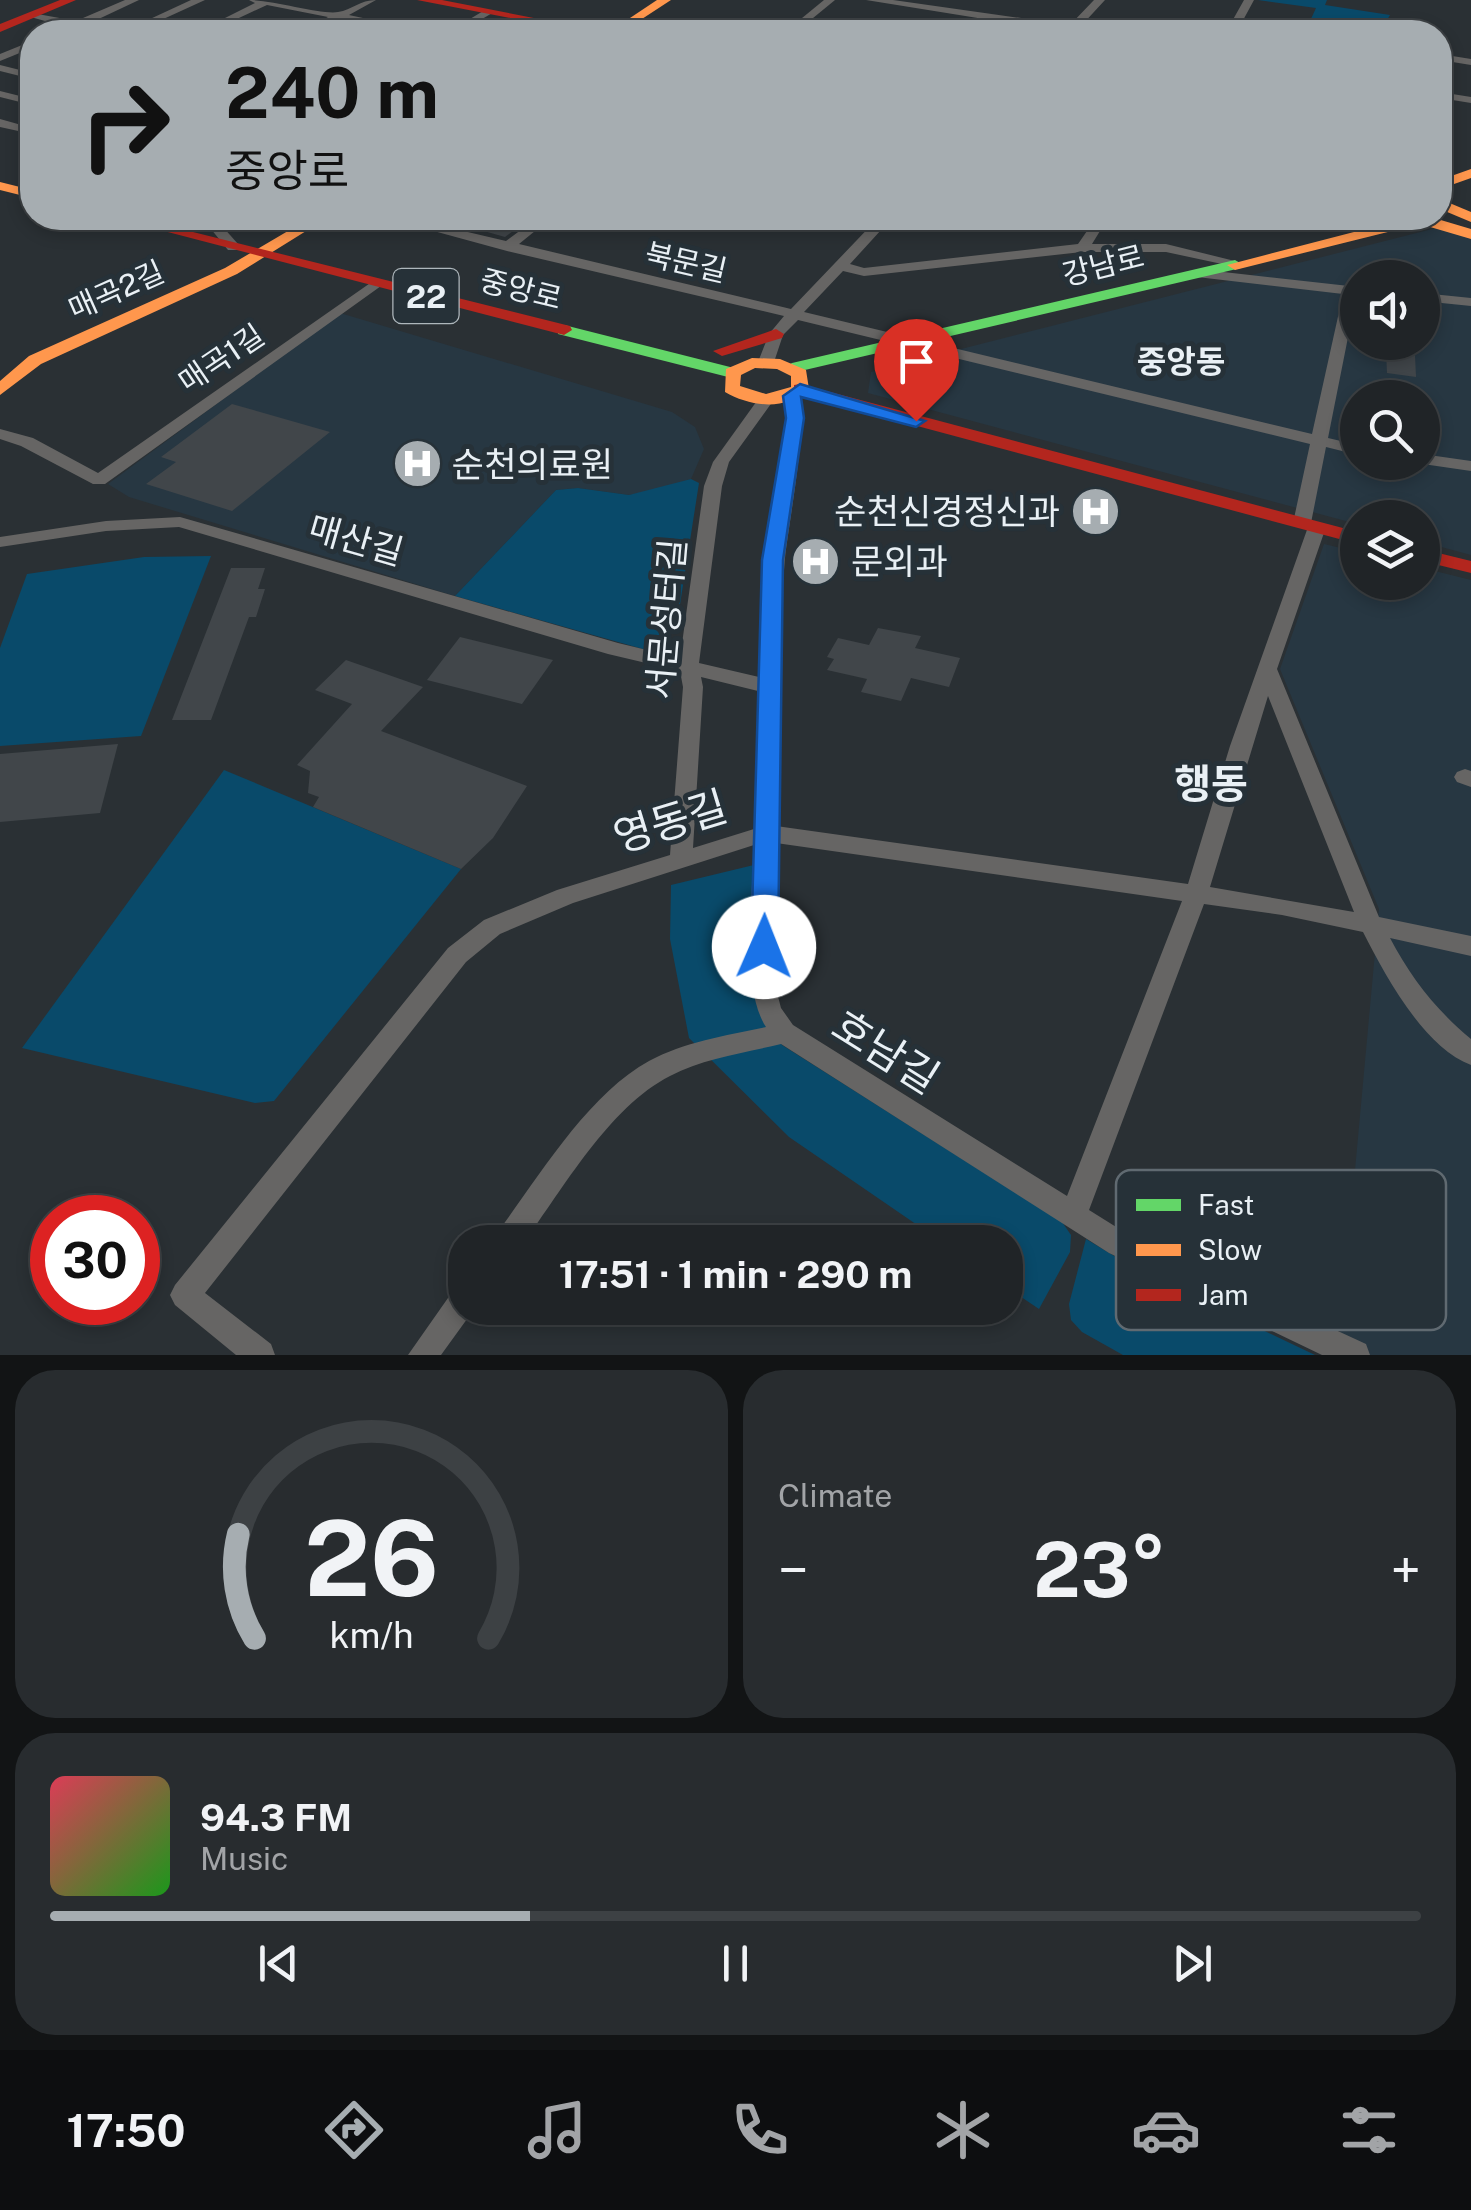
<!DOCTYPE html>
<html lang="en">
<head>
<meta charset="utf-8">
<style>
  :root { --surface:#202427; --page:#282c2f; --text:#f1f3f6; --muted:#a2a4a7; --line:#3d4144; --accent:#a6adb1 }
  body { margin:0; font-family:"Public Sans","Noto Sans KR",sans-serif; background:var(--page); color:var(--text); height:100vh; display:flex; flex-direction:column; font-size:38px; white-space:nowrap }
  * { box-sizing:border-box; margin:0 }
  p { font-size:32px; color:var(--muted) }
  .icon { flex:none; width:55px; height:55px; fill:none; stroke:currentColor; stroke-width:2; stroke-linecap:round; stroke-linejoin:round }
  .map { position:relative; height:1355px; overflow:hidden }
  .panel { display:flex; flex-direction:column; gap:15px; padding:15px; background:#121415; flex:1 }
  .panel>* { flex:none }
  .banner { position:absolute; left:20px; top:20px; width:1432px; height:210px; border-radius:40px; box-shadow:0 5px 15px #0003,0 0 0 2px var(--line); background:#a6adb1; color:#111; overflow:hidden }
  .buttons { position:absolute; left:1340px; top:260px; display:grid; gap:20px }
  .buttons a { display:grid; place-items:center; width:100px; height:100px; border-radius:50%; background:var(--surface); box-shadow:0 5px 15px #0003,0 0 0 2px var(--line); font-size:50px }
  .speed { position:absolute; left:30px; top:1195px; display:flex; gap:20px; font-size:50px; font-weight:700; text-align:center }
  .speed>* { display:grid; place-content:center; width:130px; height:130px; border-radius:50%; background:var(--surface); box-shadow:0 5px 15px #0003,0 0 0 2px var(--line); line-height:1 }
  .speed .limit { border:15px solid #d22; background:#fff; color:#111 }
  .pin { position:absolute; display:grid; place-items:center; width:85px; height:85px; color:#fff; margin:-102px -42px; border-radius:50% 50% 50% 0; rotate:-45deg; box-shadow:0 0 10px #0007 }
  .pin .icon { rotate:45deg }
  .me { position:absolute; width:110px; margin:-55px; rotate:1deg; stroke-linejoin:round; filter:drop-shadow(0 0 8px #0008) }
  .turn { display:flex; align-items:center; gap:35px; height:210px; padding:0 40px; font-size:45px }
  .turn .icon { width:130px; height:130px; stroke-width:2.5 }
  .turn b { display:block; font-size:70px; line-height:85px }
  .big { font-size:75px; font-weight:700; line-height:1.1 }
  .panel .widget { flex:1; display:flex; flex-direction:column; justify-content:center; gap:15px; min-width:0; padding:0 35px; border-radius:40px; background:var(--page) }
  .panel .dial { align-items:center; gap:0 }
  .dial svg { height:260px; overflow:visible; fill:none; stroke:var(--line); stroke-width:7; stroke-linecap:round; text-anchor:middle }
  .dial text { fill:var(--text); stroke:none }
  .song { display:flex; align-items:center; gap:30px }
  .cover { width:120px; height:120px; border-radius:15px; background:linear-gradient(135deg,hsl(350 70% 55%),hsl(120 70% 35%)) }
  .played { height:10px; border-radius:5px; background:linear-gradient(90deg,var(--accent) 35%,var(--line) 35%) }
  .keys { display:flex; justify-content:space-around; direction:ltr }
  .heat { display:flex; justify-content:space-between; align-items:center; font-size:55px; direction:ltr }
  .panel .tiles { flex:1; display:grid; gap:15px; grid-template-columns:1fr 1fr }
  .widget:last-child { grid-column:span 2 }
  .trip { position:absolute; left:448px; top:1225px; width:575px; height:100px; border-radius:40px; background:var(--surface); box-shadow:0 5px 15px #0003,0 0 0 2px var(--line); font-weight:700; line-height:100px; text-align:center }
  .dock { display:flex; height:160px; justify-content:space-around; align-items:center; background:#0d0e10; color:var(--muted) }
  .dock .icon { width:70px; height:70px }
  .dock .active { color:var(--accent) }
  .dock b { font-size:45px; color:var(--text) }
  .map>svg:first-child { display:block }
  .built { fill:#273742; fill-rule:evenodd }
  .green { fill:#094a6a }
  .building { fill:#41464a }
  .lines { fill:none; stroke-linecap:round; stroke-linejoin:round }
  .street { fill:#666564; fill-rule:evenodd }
  .fast { fill:#63d668; fill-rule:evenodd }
  .slow { fill:#ff974d; fill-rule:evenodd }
  .jam { fill:#b3261e; fill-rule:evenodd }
  .route { fill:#1a73e8; stroke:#114b97; stroke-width:2.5 }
  .labels { text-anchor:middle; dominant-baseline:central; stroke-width:10; stroke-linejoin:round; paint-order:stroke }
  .far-street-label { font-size:30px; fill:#e9f0f5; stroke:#263138 }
  .shield { fill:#263138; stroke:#aeb7bc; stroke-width:2.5 }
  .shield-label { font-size:32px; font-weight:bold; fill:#e9f0f5 }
  .far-quarter-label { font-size:32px; font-weight:bold; fill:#e9f0f5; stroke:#263138 }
  .poi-label { font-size:35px; fill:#e9f0f5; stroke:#263138; text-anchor:start }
  .street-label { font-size:35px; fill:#e9f0f5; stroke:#263138 }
  .quarter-label { font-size:40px; font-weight:bold; fill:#e9f0f5; stroke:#263138 }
  .near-street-label { font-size:42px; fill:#e9f0f5; stroke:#263138 }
  .key { fill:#263138; stroke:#606a71; stroke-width:2.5 }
  .key-label { font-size:28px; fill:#e9f0f5 }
</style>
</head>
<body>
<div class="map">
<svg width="1471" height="1355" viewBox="0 0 1471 1355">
  <rect width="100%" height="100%" fill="#2a3034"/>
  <g class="built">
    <path d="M1436,228L1471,232V555L1423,542L1422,518H1358L1357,524L868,393L871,372ZM1358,278H1422V342H1358ZM1358,398H1422V462H1358Z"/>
    <polygon points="340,313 672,412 695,427 704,449 691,479 656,490 629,495 578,488 556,490 455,596 129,497 108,484"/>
    <polygon points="1324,544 1357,552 1358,582 1422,582 1423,568 1471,580 1471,1355 1338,1355 1379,909 1280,669"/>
  </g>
  <g class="green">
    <polygon points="1258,0 1327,0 1325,5 1390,15 1380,32 1305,32 1316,8"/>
    <polygon points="691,479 699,483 676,630 650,651 455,596 556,490 578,488 629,495"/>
    <polygon points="211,556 141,736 0,746 0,648 27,574 144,557"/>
    <polygon points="224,770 461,869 274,1101 255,1103 22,1048"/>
    <polygon points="758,864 771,1027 782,1045 1062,1222 1071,1235 1070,1252 1039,1309 1005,1286 1005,1242 942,1242 789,1137 689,1038 670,939 671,885"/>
    <polygon points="1086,1239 1141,1272 1315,1355 1123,1355 1082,1332 1071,1320 1069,1304"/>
  </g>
  <g class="building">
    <polygon points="438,218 531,218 505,237"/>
    <polygon points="1386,351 1415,355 1416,377 1387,373"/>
    <polygon points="232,404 330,432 232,511 146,484 176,462 161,457"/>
    <polygon points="231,568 265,568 258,589 265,589 256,617 249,617 211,720 172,720"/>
    <polygon points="878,628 921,636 915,648 960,658 949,687 911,678 901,701 861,692 867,679 827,670 834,659 827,657 838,638 869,645"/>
    <polygon points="460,637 553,660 522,704 427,680"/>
    <polygon points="346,660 423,687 381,731 527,786 493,838 461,869 313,807 319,797 308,793 310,771 297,765 352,704 315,690"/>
    <polygon points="118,744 100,813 0,822 0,754"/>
  </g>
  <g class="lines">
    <g class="street">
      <polygon points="125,0 139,0 88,24 118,32 74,29 27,16 32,13 76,21"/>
      <polygon points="191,0 205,0 135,32 122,32"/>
      <path d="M249,0C273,0 322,15 338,12C352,10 360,0 376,0L349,15L428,32C402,34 358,17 339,20C325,22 317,32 301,32L328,17L267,5L209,32H197L255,3Z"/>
      <polygon points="824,0 835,0 796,32 785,32"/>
      <polygon points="866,0 893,0 1070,25 1094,0 1105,0 1081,26 1105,32 1064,32"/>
      <polygon points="1244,0 1254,0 1241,24 1278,29 1283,32 1238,30 1226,32"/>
      <polygon points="485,10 494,12 460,32 448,32"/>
      <polygon points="32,41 32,48 0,61 0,54"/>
      <polygon points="1440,54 1471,59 1471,65 1440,60"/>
      <polygon points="0,65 32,73 32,79 0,71"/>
      <polygon points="0,91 32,99 32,105 0,97"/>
      <polygon points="1440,92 1471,97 1471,103 1440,98"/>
      <polygon points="0,119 32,128 32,134 0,127"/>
      <polygon points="202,218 215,218 238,244 238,250 228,250"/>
      <path d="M386,218H408L506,241L537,218H551L519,244L791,309L878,218H892L850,264L864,268L1078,244L1096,218H1108L1092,244H1166L1243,263L1236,267L1166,252H1082L864,276L843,271L804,312L1312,434L1343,294L1197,277L1190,273L1197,269L1358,287L1328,438L1358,445V455L1326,447L1311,523H1323L1326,527L1277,669L1379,917L1471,936V956L1390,938C1411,978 1436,1010 1471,1039V1065C1424,1048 1385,975 1363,932L1282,915L1204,904L1089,1210L1129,1235L1366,1344L1370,1355H1322L1109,1253L781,1044C744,1053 704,1058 670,1076C609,1107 563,1189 524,1242H493L497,1233C539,1177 587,1095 649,1061C684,1042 727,1035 766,1027C740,988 753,893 754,845L573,903L500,934L466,962L205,1293L271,1344L275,1355H236L175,1305L170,1295L175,1285L448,948L484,920L557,890L670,855L683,687L680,671L608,654L179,527L106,531L0,547V537L106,521L180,517L618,643L680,658L704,486L713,462L759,398L765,396L773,401L729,462L722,486L699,663L759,677L767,560L787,418L784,395L786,392H798C809,421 789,520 785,558C777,647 777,737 776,826L1188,884L1230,746L1308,527H1296L1293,523L1310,444L798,320L783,335L774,362L766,367L758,362L769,334L784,316L507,251ZM701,677L758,691L754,829L693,848L703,687ZM1268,696L1354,912L1210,887ZM776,843L1182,901L1067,1196L793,1025L781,1008L775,985Z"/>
      <polygon points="376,279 381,280 381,286 105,484 93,484 21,446 0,439 0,429 33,438 98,473"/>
      <polygon points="1422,293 1471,298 1471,306 1422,301"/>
      <polygon points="1422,454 1471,461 1471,471 1416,463 1422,462"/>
      <polygon points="1465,769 1471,771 1471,787 1457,782 1454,777 1457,772"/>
      <polygon points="465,1284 465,1308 475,1308 441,1355 408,1355 455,1288"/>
    </g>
    <g class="fast">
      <polygon points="1235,260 1243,265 1241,268 792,373 783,368 792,363"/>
      <polygon points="564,325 738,369 741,373 732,378 558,334 558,326"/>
    </g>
    <g class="slow">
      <polygon points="657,0 671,0 622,32 609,32"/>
      <polygon points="1471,169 1471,178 1440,189 1440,180"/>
      <polygon points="0,182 32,190 32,198 0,190"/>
      <polygon points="1440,199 1471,212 1471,222 1440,209"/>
      <polygon points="310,218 327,218 237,274 41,364 0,395 0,381 29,356 225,268"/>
      <polygon points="1408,218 1434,218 1471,229 1471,239 1420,224 1235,270 1227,265"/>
      <path d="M752,358L780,359L806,370L809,389C786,411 751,407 725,392L726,369ZM755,368L777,369L791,376V387L766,394L740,386L741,375Z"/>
    </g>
    <g class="jam">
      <polygon points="60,0 76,0 0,32 0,24"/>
      <polygon points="417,0 442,0 606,32 583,32"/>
      <polygon points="114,218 137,218 570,326 572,330 564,335"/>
      <polygon points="776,329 784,334 782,338 722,356 713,351"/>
      <polygon points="800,384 1358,532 1358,544 794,393 794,385"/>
      <polygon points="1422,549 1471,561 1471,573 1422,561"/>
    </g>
  </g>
  <polygon class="route" points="800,384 925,421 916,427 801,397 804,418 783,560 778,947 774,954 755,954 751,947 762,560 786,418 783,396"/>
  <defs>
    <symbol id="hospital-disc" viewBox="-11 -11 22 22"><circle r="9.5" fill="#a6adb1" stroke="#263138"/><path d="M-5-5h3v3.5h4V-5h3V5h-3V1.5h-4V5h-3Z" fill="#fff"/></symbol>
  </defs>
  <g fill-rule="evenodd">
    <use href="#hospital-disc" x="390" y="436" width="55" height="55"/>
    <use href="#hospital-disc" x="1068" y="484" width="55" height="55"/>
    <use href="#hospital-disc" x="788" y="534" width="55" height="55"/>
  </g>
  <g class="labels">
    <g class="far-street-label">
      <text transform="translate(686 262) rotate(13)">북문길</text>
      <text transform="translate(1103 265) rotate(-14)">강남로</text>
      <text transform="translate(521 289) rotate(14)">중앙로</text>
      <text transform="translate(116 290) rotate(-24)">매곡2길</text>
      <text transform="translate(221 358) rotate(-34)">매곡1길</text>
    </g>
    <rect class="shield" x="393.5" y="269" width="65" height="54" rx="8"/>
    <g class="shield-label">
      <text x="426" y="296">22</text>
    </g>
    <g class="far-quarter-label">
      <text x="1181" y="361">중앙동</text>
    </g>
    <g class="poi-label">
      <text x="452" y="464">순천의료원</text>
      <text x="1060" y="511" text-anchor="end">순천신경정신과</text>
      <text x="851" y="561">문외과</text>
    </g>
    <g class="street-label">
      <text transform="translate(356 540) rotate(16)">매산길</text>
      <text transform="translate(666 619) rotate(-85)">서문성터길</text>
    </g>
    <g class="quarter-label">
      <text x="1211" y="783">행동</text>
    </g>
    <g class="near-street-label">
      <text transform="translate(670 821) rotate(-17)">영동길</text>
      <text transform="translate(886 1051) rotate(32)">호남길</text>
    </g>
  </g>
  <rect x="1116" y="1170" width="330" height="160" rx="15" class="key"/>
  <rect x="1136" y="1199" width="45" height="12" fill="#63d668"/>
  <rect x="1136" y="1244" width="45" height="12" fill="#ff974d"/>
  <rect x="1136" y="1289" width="45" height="12" fill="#b3261e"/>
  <g class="key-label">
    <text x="1198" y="1215">Fast</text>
    <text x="1198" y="1260">Slow</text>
    <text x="1198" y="1305">Jam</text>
  </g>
</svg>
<div class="buttons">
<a><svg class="icon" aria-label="sound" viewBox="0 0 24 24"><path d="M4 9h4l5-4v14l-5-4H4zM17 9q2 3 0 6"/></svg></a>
<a><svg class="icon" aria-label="search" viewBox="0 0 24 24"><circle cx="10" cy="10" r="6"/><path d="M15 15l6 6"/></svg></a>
<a><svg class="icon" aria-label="layers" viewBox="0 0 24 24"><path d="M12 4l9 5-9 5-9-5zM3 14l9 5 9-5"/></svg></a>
</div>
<div class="speed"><div class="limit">30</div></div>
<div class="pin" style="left:916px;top:421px;background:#d93025"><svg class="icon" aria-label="arrive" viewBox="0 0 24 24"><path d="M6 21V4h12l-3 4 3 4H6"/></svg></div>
<svg class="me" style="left:764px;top:947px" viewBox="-20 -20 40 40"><circle r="19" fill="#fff"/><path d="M0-13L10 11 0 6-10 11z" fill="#1a73e8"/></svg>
<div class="trip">17:51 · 1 min · 290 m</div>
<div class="banner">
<div class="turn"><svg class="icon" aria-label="right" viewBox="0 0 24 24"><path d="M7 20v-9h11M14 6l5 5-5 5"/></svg><div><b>240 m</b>중앙로</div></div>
</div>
</div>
<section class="panel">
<div class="tiles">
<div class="widget dial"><svg viewBox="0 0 100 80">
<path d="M14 69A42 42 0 1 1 86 69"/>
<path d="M14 69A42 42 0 0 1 9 37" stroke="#a6adb1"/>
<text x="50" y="56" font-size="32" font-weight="700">26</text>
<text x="50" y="72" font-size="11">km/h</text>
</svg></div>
<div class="widget"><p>Climate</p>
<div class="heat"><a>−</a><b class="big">23°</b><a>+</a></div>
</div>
<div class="widget">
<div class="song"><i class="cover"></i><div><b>94.3 FM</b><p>Music</p></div></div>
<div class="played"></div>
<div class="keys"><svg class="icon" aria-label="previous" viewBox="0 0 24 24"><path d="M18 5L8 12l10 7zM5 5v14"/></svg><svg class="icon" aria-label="pause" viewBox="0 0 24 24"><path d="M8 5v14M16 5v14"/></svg><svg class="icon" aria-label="next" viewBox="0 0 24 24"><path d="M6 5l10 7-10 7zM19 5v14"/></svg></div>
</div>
</div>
</section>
<nav class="dock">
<b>17:50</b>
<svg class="icon active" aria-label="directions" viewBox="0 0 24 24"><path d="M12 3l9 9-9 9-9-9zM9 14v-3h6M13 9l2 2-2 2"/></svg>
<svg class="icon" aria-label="music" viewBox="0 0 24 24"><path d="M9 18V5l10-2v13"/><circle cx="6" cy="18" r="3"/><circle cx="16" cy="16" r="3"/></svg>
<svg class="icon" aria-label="phone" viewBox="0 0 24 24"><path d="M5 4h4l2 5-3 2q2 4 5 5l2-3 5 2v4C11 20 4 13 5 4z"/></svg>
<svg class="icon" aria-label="climate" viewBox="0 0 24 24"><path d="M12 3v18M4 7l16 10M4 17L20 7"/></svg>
<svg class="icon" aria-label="car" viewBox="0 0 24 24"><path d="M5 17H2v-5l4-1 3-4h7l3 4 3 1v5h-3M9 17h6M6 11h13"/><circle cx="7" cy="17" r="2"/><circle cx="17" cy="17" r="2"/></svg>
<svg class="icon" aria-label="filters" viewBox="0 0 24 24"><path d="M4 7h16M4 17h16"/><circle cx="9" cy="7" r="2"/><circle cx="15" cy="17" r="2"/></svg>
</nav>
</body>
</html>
